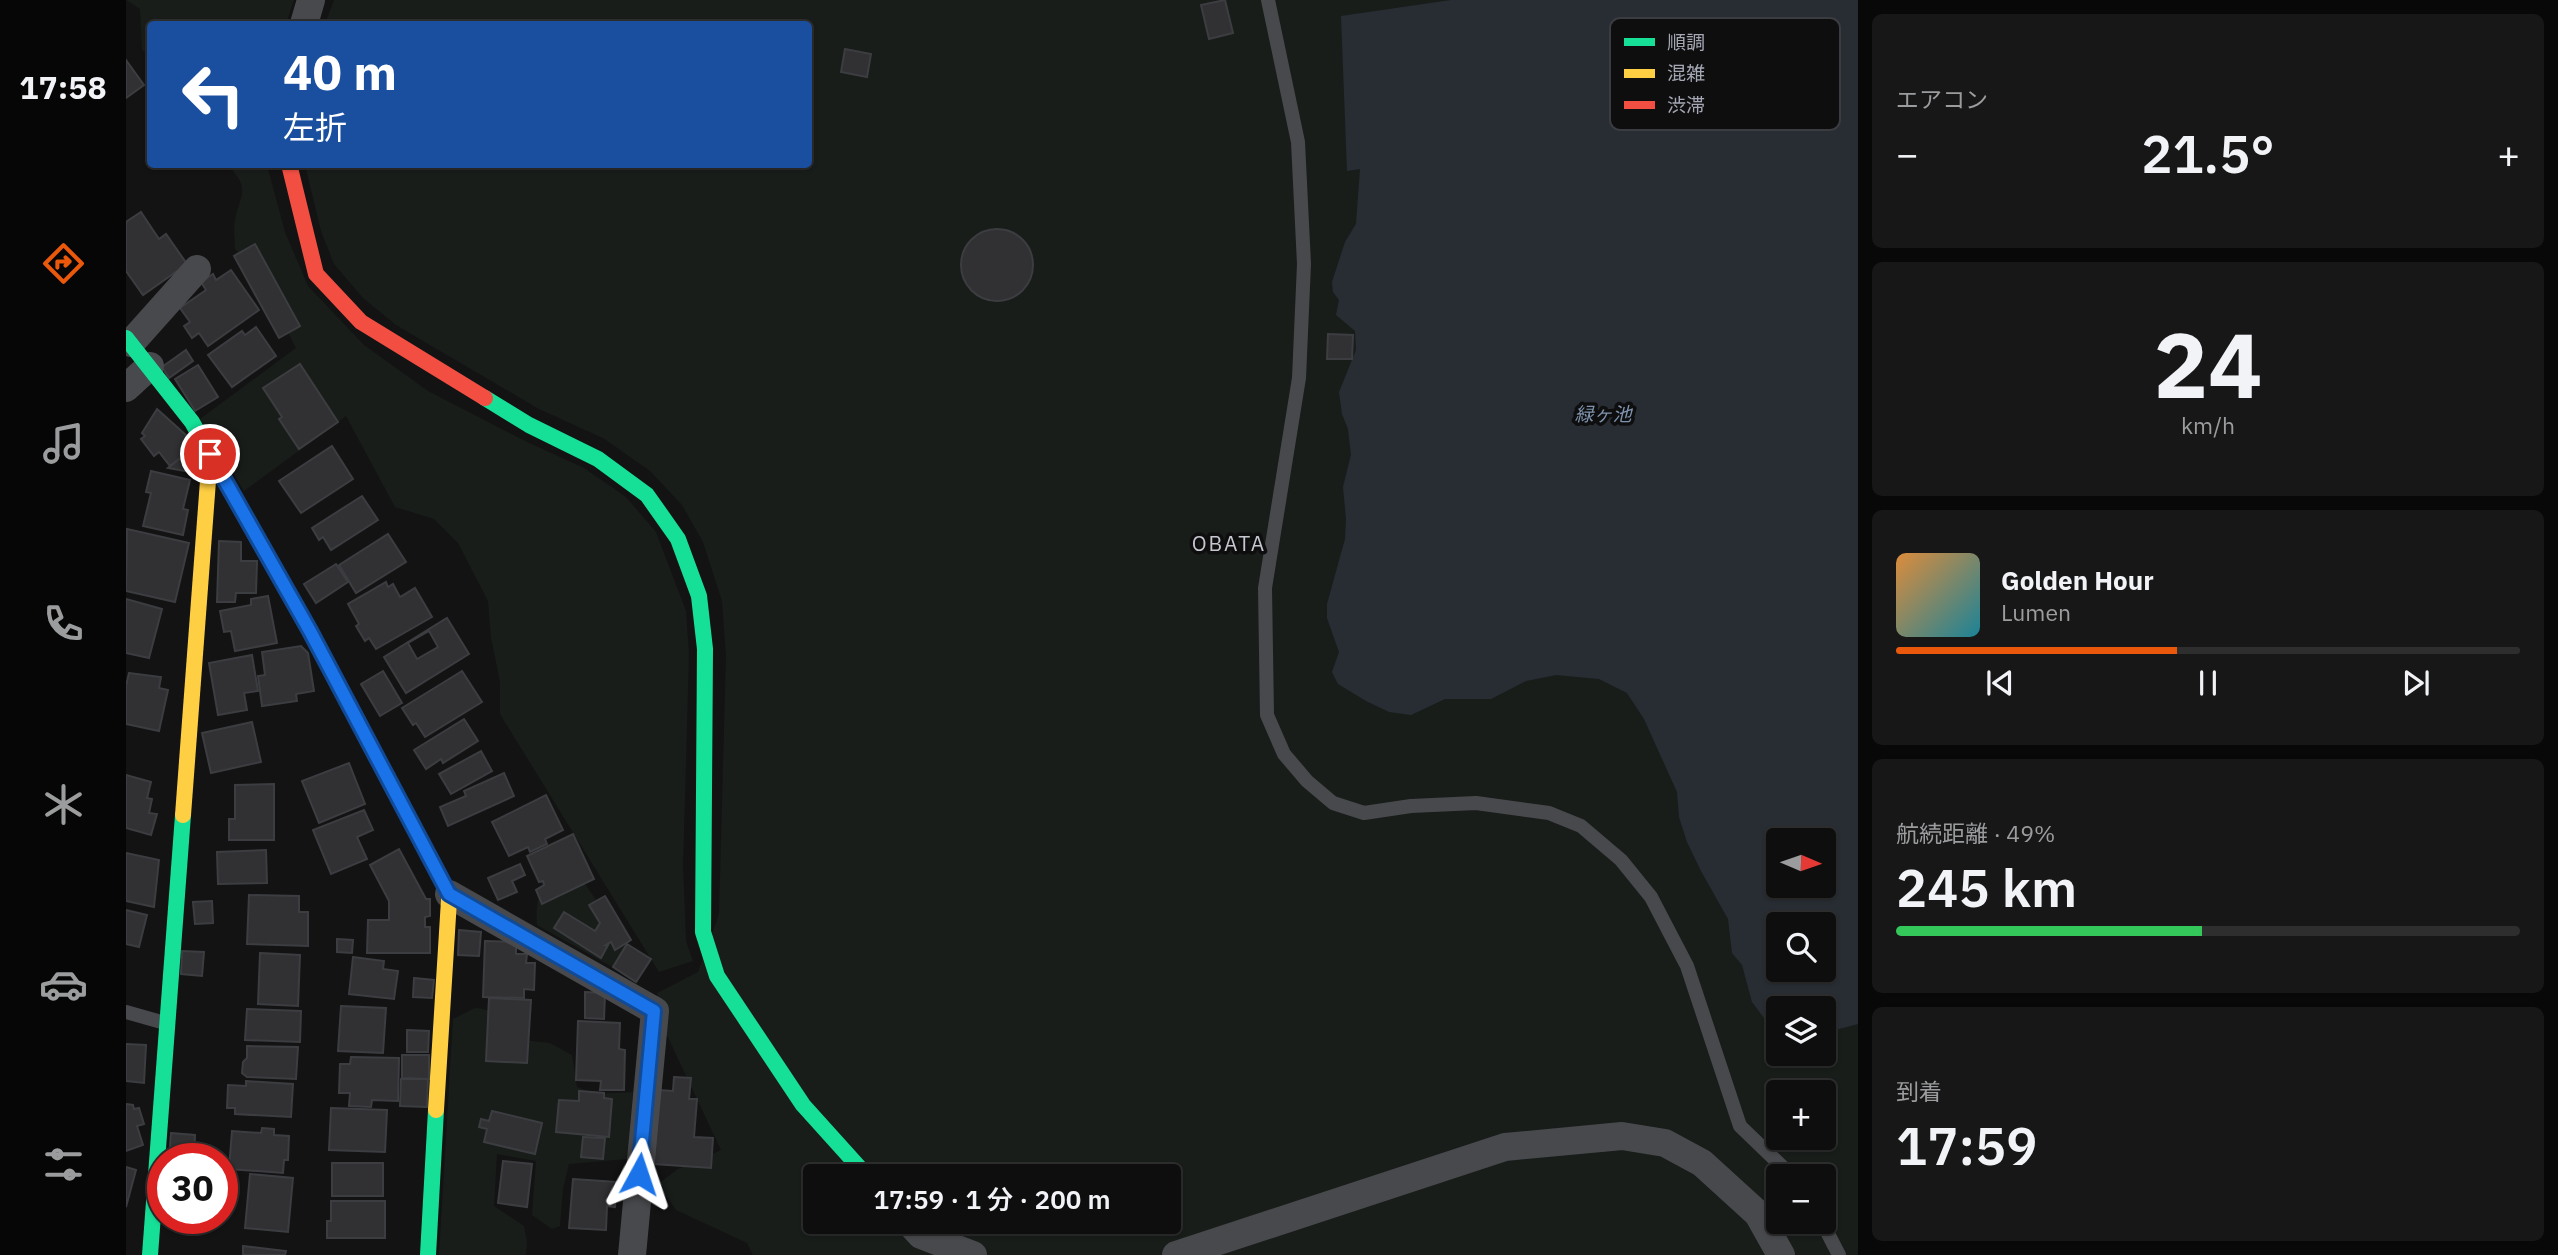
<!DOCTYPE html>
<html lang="ja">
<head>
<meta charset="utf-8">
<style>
  :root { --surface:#0e0e0f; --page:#171718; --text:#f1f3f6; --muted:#9b9c9e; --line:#2e2e2f; --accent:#ea580c }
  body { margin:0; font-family:"IBM Plex Sans","Noto Sans JP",sans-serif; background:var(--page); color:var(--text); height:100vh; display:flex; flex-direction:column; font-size:26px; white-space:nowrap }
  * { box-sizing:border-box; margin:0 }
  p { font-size:23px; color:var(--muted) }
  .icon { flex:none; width:38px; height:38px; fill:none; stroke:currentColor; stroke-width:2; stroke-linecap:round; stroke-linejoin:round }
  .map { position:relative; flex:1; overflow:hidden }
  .drawer { display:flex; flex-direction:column; gap:14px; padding:14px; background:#080808; width:700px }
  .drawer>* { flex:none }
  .guide { position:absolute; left:21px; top:21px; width:665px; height:147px; border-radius:7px; box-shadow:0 2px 5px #0004,0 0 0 2px var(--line); background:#1a4fa0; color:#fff; overflow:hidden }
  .needle { width:46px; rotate:92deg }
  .buttons { position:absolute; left:1640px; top:828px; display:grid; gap:14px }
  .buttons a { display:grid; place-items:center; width:70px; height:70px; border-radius:7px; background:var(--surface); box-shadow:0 2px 5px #0004,0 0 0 2px var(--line); font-size:35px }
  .speed { position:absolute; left:21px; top:1143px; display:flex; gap:14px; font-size:35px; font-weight:700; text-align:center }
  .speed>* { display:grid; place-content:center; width:91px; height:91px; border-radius:50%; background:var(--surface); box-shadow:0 2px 5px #0004,0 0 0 2px var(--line); line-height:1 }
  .speed .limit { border:10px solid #d22; background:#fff; color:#111 }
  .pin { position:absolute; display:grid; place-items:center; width:60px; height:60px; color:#fff; margin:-30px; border:4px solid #fff; border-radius:50%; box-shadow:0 2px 7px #0007 }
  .me { position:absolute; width:77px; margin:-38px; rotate:5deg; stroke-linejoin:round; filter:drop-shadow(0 0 5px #0008) }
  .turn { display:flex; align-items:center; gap:24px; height:147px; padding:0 21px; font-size:32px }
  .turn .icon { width:91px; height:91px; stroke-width:2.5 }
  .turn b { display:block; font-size:49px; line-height:60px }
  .big { font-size:52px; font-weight:600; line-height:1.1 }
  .drawer .widget { flex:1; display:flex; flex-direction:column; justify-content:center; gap:10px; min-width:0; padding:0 24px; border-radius:10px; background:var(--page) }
  .drawer .dial { align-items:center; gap:0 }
  .dial b { font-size:91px; line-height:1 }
  .song { display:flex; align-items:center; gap:21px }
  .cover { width:84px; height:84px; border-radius:10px; background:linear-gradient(135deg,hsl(30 70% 55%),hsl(190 70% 35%)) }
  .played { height:7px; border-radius:4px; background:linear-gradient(90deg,var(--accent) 45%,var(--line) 45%) }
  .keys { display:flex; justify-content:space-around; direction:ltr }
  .heat { display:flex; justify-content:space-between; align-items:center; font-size:38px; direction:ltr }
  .charge { height:10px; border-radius:5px; background:linear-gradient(90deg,#34c759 49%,var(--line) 0) }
  .trip { position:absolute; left:677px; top:1164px; width:378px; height:70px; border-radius:7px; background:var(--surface); box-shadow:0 2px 5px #0004,0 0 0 2px var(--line); font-weight:600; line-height:70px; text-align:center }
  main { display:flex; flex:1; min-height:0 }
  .menu { display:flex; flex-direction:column; width:126px; justify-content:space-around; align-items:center; background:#060606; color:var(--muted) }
  .menu .icon { width:49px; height:49px }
  .menu .current { color:var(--accent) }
  .menu b { font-size:32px; color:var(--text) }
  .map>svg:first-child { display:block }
  .green { fill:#181d1a; fill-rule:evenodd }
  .water { fill:#282d34; fill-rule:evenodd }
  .building { fill:#313134; stroke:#3c3d40; stroke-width:2; fill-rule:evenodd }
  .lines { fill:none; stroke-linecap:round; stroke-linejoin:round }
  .lane { stroke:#48494c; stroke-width:14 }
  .street { stroke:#48494c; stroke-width:28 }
  .fast { stroke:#16e098; stroke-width:16 }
  .slow { stroke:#ffcf43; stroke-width:16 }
  .jam { stroke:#f24e42; stroke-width:16 }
  .route-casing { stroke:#114b97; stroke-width:18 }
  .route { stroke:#1a73e8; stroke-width:12 }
  .labels { text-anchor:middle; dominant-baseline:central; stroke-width:7; stroke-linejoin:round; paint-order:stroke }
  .water-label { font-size:19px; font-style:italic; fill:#7e93ad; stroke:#0e0e0f }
  .quarter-label { font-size:21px; letter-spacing:2px; fill:#c6c8d0; stroke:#0e0e0f }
  .key { fill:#0e0e0f; stroke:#3b3c41; stroke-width:2 }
  .key-label { font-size:19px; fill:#a5a8b4 }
</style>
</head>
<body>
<main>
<nav class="menu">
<b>17:58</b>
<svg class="icon current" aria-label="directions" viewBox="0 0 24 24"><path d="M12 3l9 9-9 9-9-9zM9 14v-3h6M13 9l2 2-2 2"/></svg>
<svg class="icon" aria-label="music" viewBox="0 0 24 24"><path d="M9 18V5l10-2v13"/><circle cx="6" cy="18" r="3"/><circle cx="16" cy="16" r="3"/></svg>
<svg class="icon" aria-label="phone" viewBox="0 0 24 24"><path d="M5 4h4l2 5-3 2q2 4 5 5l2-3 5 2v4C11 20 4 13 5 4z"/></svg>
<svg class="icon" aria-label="climate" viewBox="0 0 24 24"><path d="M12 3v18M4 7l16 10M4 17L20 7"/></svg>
<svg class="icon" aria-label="car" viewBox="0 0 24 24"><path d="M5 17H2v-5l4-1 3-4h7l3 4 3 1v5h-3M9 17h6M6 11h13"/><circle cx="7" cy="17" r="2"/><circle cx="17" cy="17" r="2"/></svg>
<svg class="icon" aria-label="filters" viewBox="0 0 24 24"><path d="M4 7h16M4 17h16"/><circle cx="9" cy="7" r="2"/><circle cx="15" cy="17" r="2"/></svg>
</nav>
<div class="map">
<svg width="1732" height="1255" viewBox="0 0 1732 1255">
  <rect width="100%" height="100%" fill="#131314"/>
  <g class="green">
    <polygon points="0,0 168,0 160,24 24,24 24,55 16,50 14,9"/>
    <path d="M208,0H1732V1255H627L621,1243L550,1210L532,1184L552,1169L595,1150L538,1029L531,993L572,972L593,914L600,656L596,601L577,542L556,505L524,471L477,438L413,409L270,325L237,298L208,264L195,231L179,165L682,164V24H199ZM1652,840H1698V886H1652ZM1652,924H1698V970H1652ZM1652,1008H1698V1054H1652ZM1652,1092H1698V1138H1652ZM690,1176H1043V1222H690ZM1652,1176H1698V1222H1652Z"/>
    <path d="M102,165H141L159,232L182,286L238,345L302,391L399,441L458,468L500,497L530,532L560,611L563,653L557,865L560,941L567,961L533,972L374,714V682L365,638L362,601L332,543L308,519L269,507L220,416L118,491L74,419L170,348L129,270L109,249C109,240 107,229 109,220C115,191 125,191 102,165Z"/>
    <path d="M437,852L517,968L515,975L504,977L411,925C408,894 420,876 437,852Z"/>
    <path d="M349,1008C371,1009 383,1025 397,1040L424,1043L446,1055L451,1087L470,1094L507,1092L501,1159L443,1164L437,1189L434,1226L426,1229L406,1215L410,1161L371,1154L368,1206L398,1226L401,1242L400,1255H313L327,1019Z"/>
  </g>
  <path class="water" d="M1325,0H1732V1024L1698,1033V1008H1652V1026L1638,1018L1626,1002L1616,965L1606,953L1602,919L1575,871L1561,842L1553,817L1551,792L1518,719L1501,693L1473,679L1430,675L1400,681L1365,699H1319L1285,715L1263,712L1240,701L1212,684L1206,672L1213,652L1201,618V604L1219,539L1220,519L1217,487L1225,455L1222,429L1216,414L1213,392L1230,350L1229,331L1210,315L1213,300L1207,292L1206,282L1219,242L1230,224L1234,169L1221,171L1215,16ZM1652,840H1698V886H1652ZM1652,924H1698V970H1652Z"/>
  <g class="building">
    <polygon points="1099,0 1107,33 1083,39 1075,5"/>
    <polygon points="719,49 745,54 741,77 715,72"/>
    <polygon points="0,60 18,85 0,98"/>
    <polygon points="15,212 33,239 40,234 61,264 17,295 0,271 0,222"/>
    <circle cx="871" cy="265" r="36"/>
    <polygon points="129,244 174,326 153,338 108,256"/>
    <polygon points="105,270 133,310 82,346 73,333 66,338 58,326 64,322 54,308 80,290 75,282 87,274 90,280"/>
    <polygon points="130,327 150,356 106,387 82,355 116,331 119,335"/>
    <polygon points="1202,334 1227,335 1226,359 1201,359"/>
    <polygon points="60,350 67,361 43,378 36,367"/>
    <polygon points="174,364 212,422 173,449 153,419 156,417 137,388"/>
    <polygon points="72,365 92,397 69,411 49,379"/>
    <polygon points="31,409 71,445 44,466 33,452 28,456 15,439 19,436 16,433"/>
    <polygon points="206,446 227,479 175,513 153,481"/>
    <polygon points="62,452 74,474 42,468"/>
    <polygon points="25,471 64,480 57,509 62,510 57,535 17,526 25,493 20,492"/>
    <polygon points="236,496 252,520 205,550 197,537 193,540 186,528"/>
    <polygon points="1,529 63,543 49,602 0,591"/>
    <polygon points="262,534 280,562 230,593 213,565"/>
    <polygon points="93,541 115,542 115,561 131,561 130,593 110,593 109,602 91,602"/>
    <polygon points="210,564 222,582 190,603 178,584"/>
    <polygon points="260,582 262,587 267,584 274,597 289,588 306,617 250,649 243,638 239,641 230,626 233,624 222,604"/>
    <polygon points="142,596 151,643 109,651 105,631 98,632 94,611 125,605 125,599"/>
    <polygon points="0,599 36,609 23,658 0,653"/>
    <path d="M321,618L343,654L280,693L258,657ZM303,631L312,647L291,659L282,643Z"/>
    <polygon points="175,646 182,653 188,691 170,694 171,701 136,706 132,676 139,675 136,652"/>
    <polygon points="126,655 132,691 118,693 121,710 92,715 83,663"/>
    <polygon points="257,671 276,703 254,716 235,684"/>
    <polygon points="336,671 356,702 299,737 290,723 287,725 276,708"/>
    <polygon points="3,673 35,677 33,688 42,690 33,731 0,724 0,686"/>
    <polygon points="338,719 352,741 317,763 315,759 300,769 288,750"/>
    <polygon points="126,722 135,762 85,773 76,733"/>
    <polygon points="355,751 366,771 325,794 313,774"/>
    <polygon points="223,763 239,804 193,823 176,781"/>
    <polygon points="378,773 388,796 322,826 314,807 340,796 338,791"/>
    <polygon points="0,775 25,782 21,798 26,799 23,813 31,814 25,835 0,828"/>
    <polygon points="148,784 148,840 103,840 103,819 109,819 109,785"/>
    <polygon points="420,795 437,830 419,839 421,844 404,852 402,847 383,856 366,822"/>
    <polygon points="238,810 247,830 231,837 241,859 205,874 187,830"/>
    <polygon points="447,834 468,879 416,904 410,890 418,885 417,881 413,882 401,856"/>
    <polygon points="273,849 300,899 304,899 304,916 299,917 299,927 304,927 304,953 241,953 242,920 263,920 263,901 244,865"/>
    <polygon points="140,850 141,883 92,884 91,852"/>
    <polygon points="0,853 33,860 28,907 0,901"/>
    <polygon points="394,864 399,875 386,881 391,892 372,900 362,878"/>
    <polygon points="123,895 173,896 173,912 182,912 182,946 121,944"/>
    <polygon points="479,896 505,940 489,950 485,942 480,945 482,945 475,958 428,928 438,912 469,931 474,923 463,905"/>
    <polygon points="86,901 87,923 69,924 67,902"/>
    <polygon points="0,910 21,915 13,947 0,944"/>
    <polygon points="333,930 355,932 353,956 332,955"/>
    <polygon points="211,939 227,940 226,953 211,952"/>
    <polygon points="359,941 390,942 390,954 401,954 400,963 409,963 408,990 398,989 398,998 357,997"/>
    <polygon points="501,944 525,959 510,982 487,967"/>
    <polygon points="56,951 78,952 76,976 55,974"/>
    <polygon points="134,953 174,955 172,1006 132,1004"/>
    <polygon points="227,957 258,961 257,969 272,971 268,999 223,994"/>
    <polygon points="288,978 308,980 306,998 287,997"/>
    <polygon points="459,992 479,993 478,1019 459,1018"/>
    <polygon points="363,998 405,1000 401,1063 360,1061"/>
    <polygon points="215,1006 260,1008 257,1053 212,1051"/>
    <polygon points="121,1009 175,1011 174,1042 119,1040"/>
    <polygon points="452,1021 494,1023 493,1049 499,1050 498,1090 474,1090 475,1081 450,1080"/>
    <polygon points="281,1030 303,1031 302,1052 281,1052"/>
    <polygon points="0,1044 20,1045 18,1083 0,1081"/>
    <polygon points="121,1046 172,1047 170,1079 121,1077 116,1073 117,1062 121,1058"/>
    <polygon points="276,1055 303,1055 303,1079 276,1078"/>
    <polygon points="225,1057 273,1058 272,1101 246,1100 245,1107 223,1106 224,1093 213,1093 214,1064 224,1064"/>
    <polygon points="548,1077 565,1078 563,1099 571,1099 568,1137 587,1138 585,1168 528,1164 533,1090 547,1091"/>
    <polygon points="275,1079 302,1079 301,1107 274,1106"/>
    <polygon points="120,1081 167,1084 165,1117 109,1114 109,1108 101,1108 102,1085 120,1086"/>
    <polygon points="453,1091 478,1093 478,1098 486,1099 483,1137 430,1132 433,1100 453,1101"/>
    <polygon points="0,1104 7,1105 8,1109 13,1108 18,1124 11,1126 17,1145 0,1151"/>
    <polygon points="205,1108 261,1110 259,1152 203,1150"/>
    <polygon points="366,1111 416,1123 409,1154 358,1142 361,1129 353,1127 355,1119 363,1121"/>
    <polygon points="136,1128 148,1129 148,1135 163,1136 162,1160 158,1160 157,1173 103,1169 106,1131 135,1133"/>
    <polygon points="45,1133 69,1135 68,1158 43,1158"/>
    <polygon points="457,1137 479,1138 477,1159 455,1157"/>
    <polygon points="377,1161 406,1164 401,1207 372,1203"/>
    <rect x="206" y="1163" width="51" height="33"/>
    <polygon points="0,1167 10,1170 0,1207"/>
    <polygon points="124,1174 167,1178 162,1232 119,1228"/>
    <polygon points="447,1179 490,1182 489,1207 481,1206 480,1230 443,1228"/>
    <polygon points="205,1201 259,1201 259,1238 201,1238 201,1221 205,1221"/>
    <polygon points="117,1246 160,1251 159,1255 117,1255"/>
  </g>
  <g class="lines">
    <g class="lane">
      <polyline points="1142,0 1172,142 1178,264 1173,378 1139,588 1141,715 1158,754 1181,781 1207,803 1238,813 1285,806 1350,803 1423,813 1455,826 1495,860 1525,897 1561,966 1614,1126 1666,1176"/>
      <polyline points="0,1012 39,1023"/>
      <polyline points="1696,1222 1713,1255"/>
    </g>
    <g class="street">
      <polyline points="178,24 185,0"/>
      <polyline points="5,343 71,269"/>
      <polyline points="0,388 24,366"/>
      <polyline points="323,894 529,1011 506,1255"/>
      <polyline points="783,1222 795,1235 847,1255"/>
      <polyline points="1050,1255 1379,1147 1496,1136 1539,1143 1576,1163 1632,1214 1655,1255"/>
    </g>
    <g class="fast">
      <polyline points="0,338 66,422 184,631 323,894 323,900"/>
      <polyline points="359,398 403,425 472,459 521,495 552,539 573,596 579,649 577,932 591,976 677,1105 741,1176"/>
      <polyline points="24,1255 57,815"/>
      <polyline points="302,1255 310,1110"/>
    </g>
    <g class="slow">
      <polyline points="57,815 84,454"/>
      <polyline points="310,1110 323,900"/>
    </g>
    <polyline class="jam" points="163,164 190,274 235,322 359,398"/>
  </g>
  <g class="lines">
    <defs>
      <polyline id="route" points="84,454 184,631 323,894 528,1011 513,1174"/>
    </defs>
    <use href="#route" class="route-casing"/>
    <use href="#route" class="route"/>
  </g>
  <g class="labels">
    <g class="water-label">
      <text x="1477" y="414">緑ヶ池</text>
    </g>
    <g class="quarter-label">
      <text x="1103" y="543">OBATA</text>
    </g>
  </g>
  <rect x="1484" y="18" width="230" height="112" rx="10" class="key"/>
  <rect x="1498" y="38" width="31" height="8" fill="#16e098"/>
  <rect x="1498" y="69" width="31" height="9" fill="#ffcf43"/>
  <rect x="1498" y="101" width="31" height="8" fill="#f24e42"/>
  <g class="key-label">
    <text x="1541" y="49">順調</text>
    <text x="1541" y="80">混雑</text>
    <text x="1541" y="112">渋滞</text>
  </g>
</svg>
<div class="buttons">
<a><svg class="needle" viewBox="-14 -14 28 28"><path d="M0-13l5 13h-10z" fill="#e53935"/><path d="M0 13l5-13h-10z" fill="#9b9c9e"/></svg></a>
<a><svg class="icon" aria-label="search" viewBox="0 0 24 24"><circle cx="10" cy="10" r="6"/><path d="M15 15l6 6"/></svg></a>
<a><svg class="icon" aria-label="layers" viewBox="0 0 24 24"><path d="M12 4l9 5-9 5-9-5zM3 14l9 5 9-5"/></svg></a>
<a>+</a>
<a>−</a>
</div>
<div class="speed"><div class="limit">30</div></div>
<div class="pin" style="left:84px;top:454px;background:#d93025"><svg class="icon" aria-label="arrive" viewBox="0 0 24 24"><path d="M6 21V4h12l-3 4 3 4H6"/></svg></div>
<svg class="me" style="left:513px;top:1174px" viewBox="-20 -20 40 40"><path d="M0-17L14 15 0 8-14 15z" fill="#1a73e8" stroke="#fff" stroke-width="4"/></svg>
<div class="trip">17:59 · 1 分 · 200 m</div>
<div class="guide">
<div class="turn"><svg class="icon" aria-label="left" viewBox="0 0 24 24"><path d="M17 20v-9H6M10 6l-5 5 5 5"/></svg><div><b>40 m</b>左折</div></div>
</div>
</div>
<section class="drawer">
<div class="widget"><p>エアコン</p>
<div class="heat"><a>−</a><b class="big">21.5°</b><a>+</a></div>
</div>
<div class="widget dial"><b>24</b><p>km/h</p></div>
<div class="widget">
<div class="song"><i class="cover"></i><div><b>Golden Hour</b><p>Lumen</p></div></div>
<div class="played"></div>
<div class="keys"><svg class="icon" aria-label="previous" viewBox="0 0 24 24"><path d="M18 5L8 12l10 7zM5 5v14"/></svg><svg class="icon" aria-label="pause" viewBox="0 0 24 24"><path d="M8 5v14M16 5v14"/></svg><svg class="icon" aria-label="next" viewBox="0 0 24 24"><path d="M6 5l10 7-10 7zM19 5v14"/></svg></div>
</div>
<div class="widget"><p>航続距離 · 49%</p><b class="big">245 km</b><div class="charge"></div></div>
<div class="widget"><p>到着</p><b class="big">17:59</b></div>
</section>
</main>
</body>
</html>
